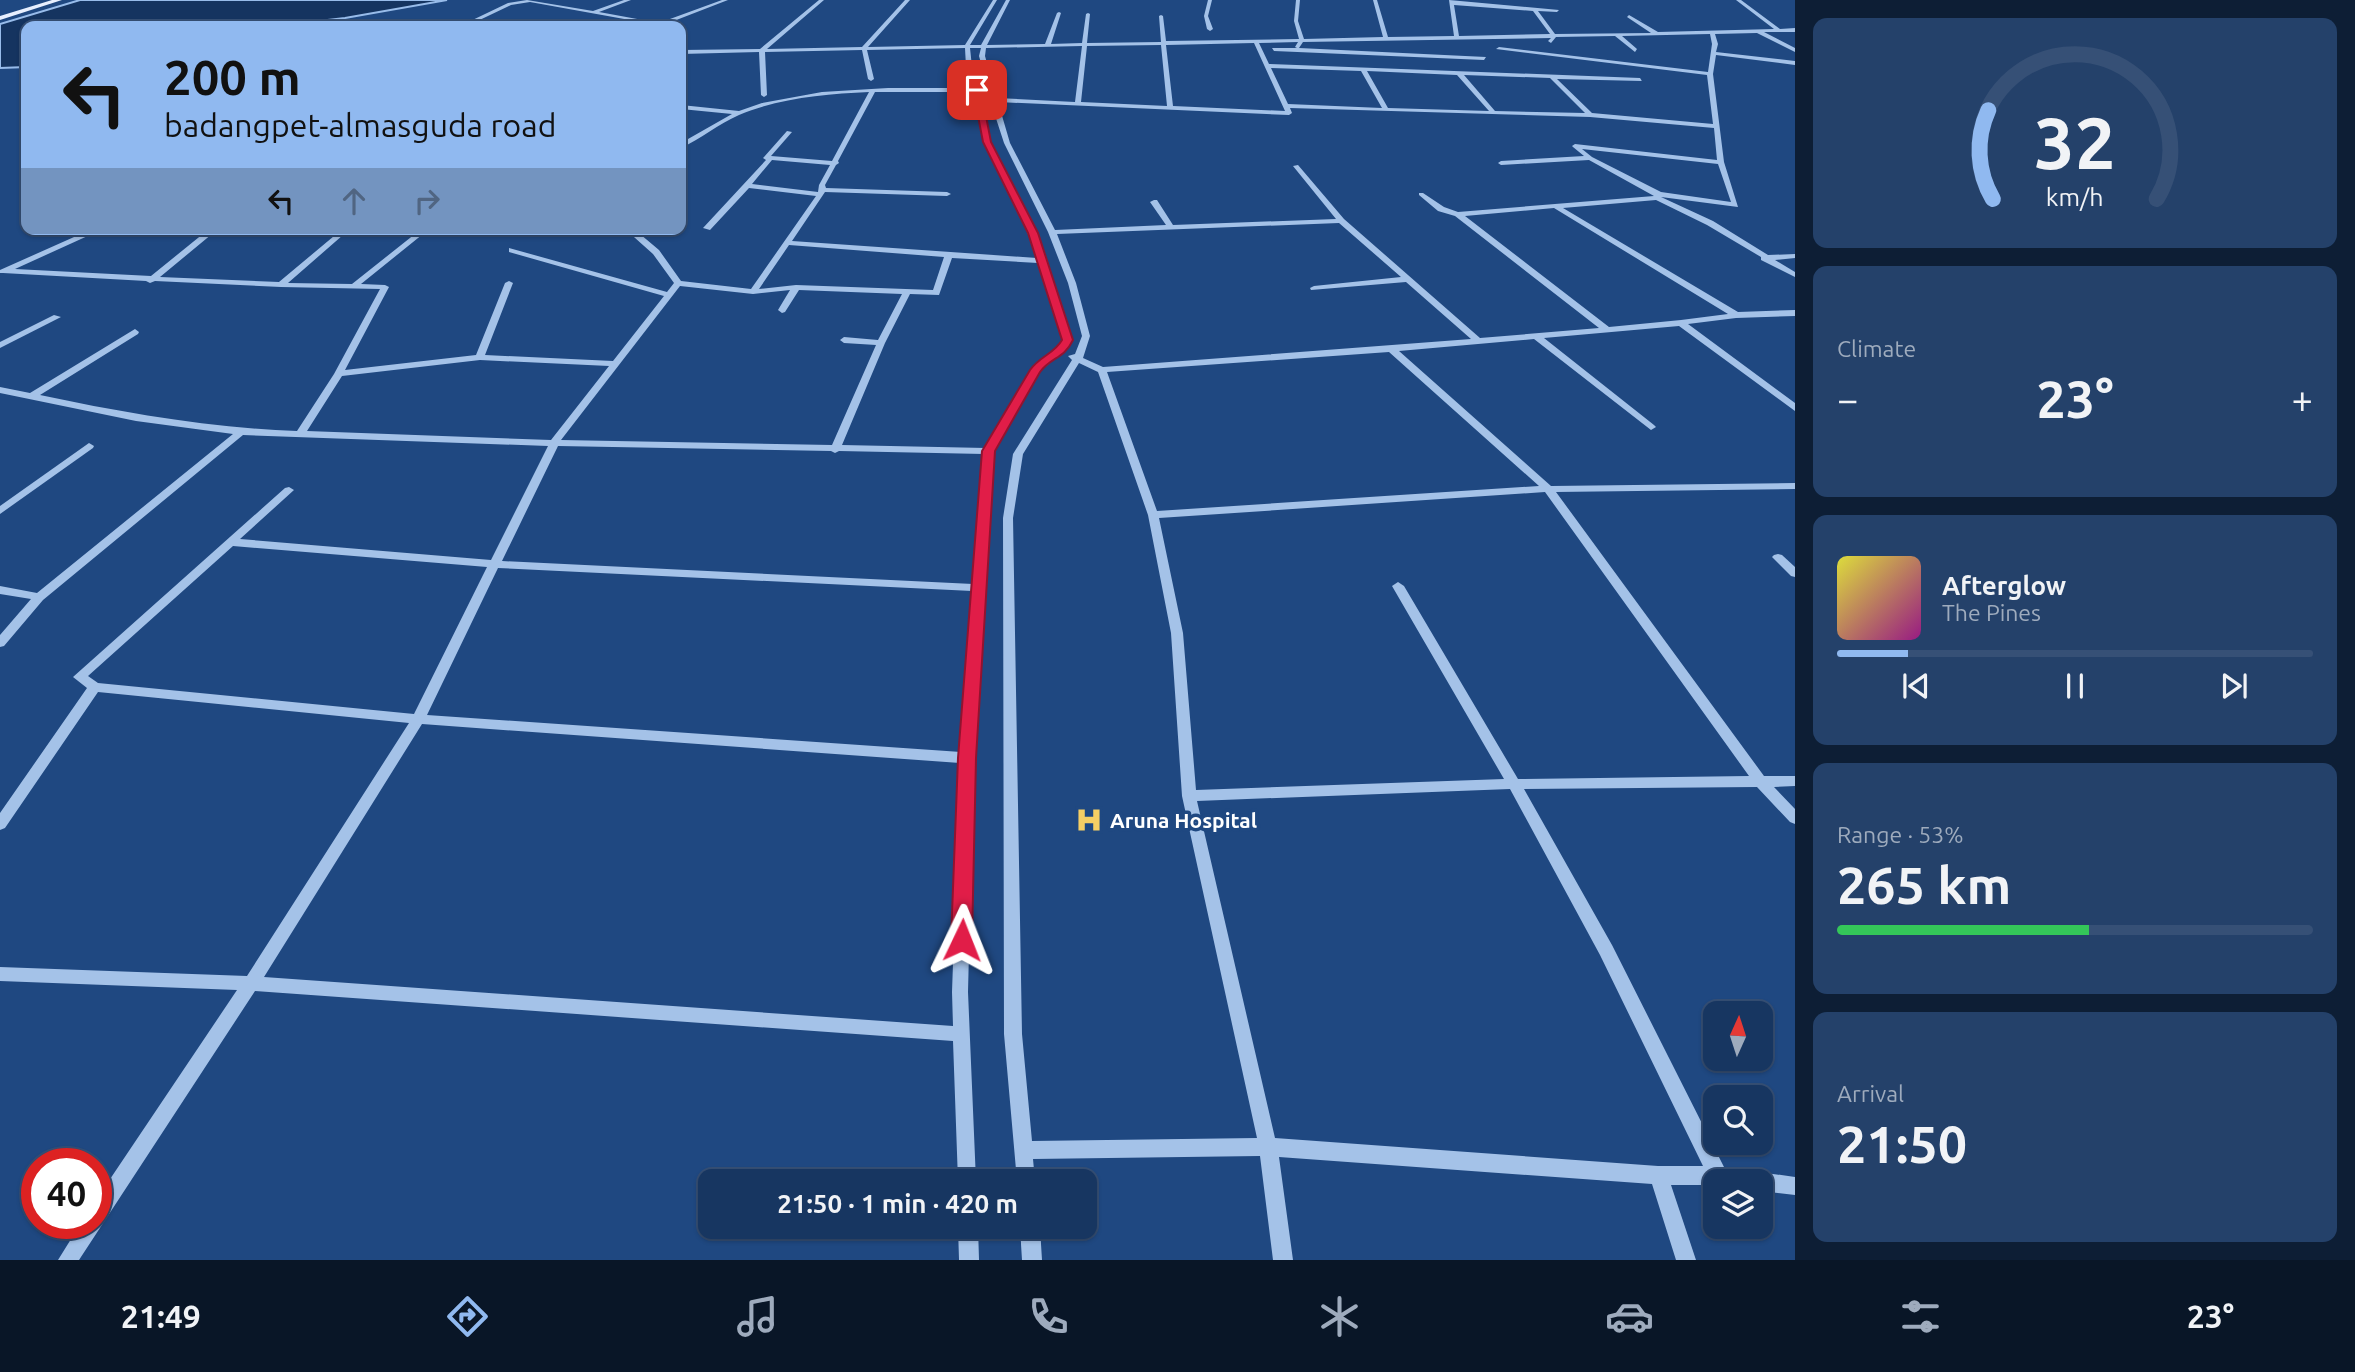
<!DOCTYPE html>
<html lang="en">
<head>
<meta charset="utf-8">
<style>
  :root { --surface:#173661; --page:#24416a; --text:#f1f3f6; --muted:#9eabbd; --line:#365076; --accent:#90b9f0 }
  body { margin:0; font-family:Ubuntu,sans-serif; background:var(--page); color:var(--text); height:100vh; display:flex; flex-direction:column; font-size:26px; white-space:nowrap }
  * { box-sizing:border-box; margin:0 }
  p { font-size:23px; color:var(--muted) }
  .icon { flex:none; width:38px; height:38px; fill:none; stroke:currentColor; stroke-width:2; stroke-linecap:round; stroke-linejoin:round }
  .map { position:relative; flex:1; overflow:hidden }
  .details { display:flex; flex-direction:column; gap:18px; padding:18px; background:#0d1e35; width:560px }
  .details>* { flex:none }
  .top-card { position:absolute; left:21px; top:21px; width:665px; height:214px; border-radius:14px; box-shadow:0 2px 5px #0004,0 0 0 2px var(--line); background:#90b9f0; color:#111; overflow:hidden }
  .needle { width:46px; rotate:3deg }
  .tools { position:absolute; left:1703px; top:1001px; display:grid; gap:14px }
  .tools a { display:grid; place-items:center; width:70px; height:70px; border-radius:14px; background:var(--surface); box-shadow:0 2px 5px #0004,0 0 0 2px var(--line); font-size:35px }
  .speed { position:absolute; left:21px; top:1148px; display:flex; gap:14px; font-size:35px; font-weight:700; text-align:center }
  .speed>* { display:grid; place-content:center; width:91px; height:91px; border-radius:50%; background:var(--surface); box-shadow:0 2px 5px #0004,0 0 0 2px var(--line); line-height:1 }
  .speed .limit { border:10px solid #d22; background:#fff; color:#111 }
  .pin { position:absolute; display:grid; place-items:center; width:60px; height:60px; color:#fff; margin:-30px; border-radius:14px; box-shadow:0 4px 10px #0006 }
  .me { position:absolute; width:77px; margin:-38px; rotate:2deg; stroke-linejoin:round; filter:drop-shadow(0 0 5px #0008) }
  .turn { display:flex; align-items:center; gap:24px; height:147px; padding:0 28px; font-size:32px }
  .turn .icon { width:91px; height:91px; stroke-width:2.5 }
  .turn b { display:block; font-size:49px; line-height:60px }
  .lanes { display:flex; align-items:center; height:66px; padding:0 28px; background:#0003; justify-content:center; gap:35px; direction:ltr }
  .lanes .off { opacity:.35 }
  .big { font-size:52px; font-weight:700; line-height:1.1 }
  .details .card { flex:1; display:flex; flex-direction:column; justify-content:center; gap:10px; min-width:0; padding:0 24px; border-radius:14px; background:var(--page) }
  .details .dial { align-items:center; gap:0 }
  .dial svg { height:182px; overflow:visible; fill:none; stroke:var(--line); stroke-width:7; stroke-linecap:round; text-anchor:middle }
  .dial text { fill:var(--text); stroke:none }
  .song { display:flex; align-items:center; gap:21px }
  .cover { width:84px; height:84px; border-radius:10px; background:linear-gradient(135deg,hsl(60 70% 55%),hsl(310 70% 35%)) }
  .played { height:7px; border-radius:4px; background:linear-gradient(90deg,var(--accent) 15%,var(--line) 15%) }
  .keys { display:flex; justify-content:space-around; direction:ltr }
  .heat { display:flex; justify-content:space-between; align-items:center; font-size:38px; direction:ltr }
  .charge { height:10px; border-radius:5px; background:linear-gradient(90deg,#34c759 53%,var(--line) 0) }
  .trip { position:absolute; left:698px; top:1169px; width:399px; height:70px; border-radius:14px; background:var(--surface); box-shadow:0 2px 5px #0004,0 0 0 2px var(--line); font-weight:700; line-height:70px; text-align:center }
  .menu { display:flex; height:112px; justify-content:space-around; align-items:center; background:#091627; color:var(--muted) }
  .menu .icon { width:49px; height:49px }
  .menu .active { color:var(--accent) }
  .menu b { font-size:32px; color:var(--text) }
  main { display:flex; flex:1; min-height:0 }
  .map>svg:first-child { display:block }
  .water { fill:#153460; stroke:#98bcea; stroke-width:2 }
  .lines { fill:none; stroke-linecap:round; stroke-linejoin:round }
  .minor { fill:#a4c2e8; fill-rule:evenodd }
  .major { fill:#e7effe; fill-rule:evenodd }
  .route { fill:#e11d48; stroke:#92132f; stroke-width:2 }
  .labels { text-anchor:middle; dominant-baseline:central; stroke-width:7; stroke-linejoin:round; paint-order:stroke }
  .poi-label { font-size:21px; font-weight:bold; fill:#fff; stroke:#1f4881; text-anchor:start }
</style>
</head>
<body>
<main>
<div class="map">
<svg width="1795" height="1260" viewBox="0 0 1795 1260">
  <rect width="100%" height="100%" fill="#1f4881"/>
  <polygon class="water" points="80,0 447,0 345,18 275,26 26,26 26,67 0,68 0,24"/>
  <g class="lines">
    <g class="minor">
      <polygon points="527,0 593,11 624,0 631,0 599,12 659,23 722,0 728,0 666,24 672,26 663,26 530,2 511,5 467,26 460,26 508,3"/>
      <path d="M819,0H824L767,49L862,47L905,0H910L868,47L965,45L993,0H997L970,45H981L1006,0H1010L987,45L1045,44L1057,13L1059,12L1061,13L1051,44L1082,43L1086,14L1088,13L1090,14L1087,43L1161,42L1159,16L1161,15L1163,16L1166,41L1299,39L1294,21L1296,0H1300L1298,21L1304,39L1383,37L1373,0H1377L1388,37L1454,36L1449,0L1559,10L1557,12L1538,11L1555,34L1651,33L1627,17L1629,15L1658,32L1774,29L1736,0H1741L1780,29L1795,28V32H1764L1795,48V52L1757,33L1715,34L1718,44L1716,52L1795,61V65L1716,55L1713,74L1724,162L1738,207L1661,197L1713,221L1768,255L1795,254V258L1775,260L1795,272V277L1761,260V257L1707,225L1656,200L1563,208L1738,312L1795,310V316L1736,318L1688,324L1795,403V411L1679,326L1544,338L1654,425L1656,427L1651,430L1534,339L1399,351L1551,486L1795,483V489L1556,492L1764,776H1795V786L1774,787L1795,809V824L1790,822L1757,787L1524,789L1612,945L1724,1167L1795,1177V1195L1760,1191V1181H1715V1185H1671L1696,1260H1676L1652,1184L1279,1157L1293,1260H1273L1260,1156L1033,1159L1035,1181H1017L1004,1034L1003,518L1013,454L1072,360L1068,356L1075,354L1082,336L1068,283L1048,232L1004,143L990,100L991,99L979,56L981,48H970L972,67L980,90L990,142L1037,234L1045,259L1048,261L1046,263L1071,340L1063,352L1038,373L994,451L974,758L968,992L976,1181H958L953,1041L255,991L79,1260H58L81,1223H96V1200L237,990L0,981V967L247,976L409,723L98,692L5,828L0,830V813L87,688L73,677L285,488L289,487L294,490L240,539L491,560L548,446L243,435L43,600L4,646L0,647V635L31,599L0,594V586L37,593L233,434L136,421L0,393V387L30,393L135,329L139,332L138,334L40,395C125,413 210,428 297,431L334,374L380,289L281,287L155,281L150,283L146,281L3,273H0V270L92,229H103L15,269L151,276L209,229H218L160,277L279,282L340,231H343V235L288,283L352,284L420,230H423V234L361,284L385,285L389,287L345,370L476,355L505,283L509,281L513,283L485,355L613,361L664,296L509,252V248L667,292L674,283L653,254L625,229H634L659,250L681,281L751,289L816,196L749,188L710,230L703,228L766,160L763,158L764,157L787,131L792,132L771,156L832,161L869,92C825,94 779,98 739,115C718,124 701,139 681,148V143L732,114L681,109V105L739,111L762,103L822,92L888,88H972L966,67L965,48L867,50L874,79L871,81L868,79L862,50L765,52L767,95L764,97L761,95L759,52L681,54V50L760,49ZM1454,5L1533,11L1550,34L1459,36ZM1710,34L1712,44L1708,72L1499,47L1496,49L1707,75L1713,124L1592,113L1557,79L1642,81L1640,78L1269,64L1259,43L1298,42L1295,47L1297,48H1272L1274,51L1484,60L1486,57L1299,48L1303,42L1551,38L1548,41L1551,43L1556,37L1615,36L1635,52L1637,49L1622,36ZM1254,43L1285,111L1173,106L1166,45ZM1161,45L1167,106L1081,102L1087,46ZM1082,46L1075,102L997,98L985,56L986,48ZM1271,68L1361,71L1382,108L1288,104ZM1367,71L1457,75L1489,111L1388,108ZM1464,75L1550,78L1585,113L1495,111ZM875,92H973C978,108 979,129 985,145C1001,183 1024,218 1037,258L792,241L825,192L947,196L951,194L947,192L826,188L825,185L836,165L839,163L838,161ZM998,102L1289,115L1292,113L1290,108L1590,117L1714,128L1717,160L1575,144L1572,146L1573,147L1584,156L1501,161L1498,163L1501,165L1589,160L1654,196L1458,212L1444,207L1423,193H1419V195L1438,211L1455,216L1599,328L1480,338L1344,219L1298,165L1293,166L1336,219L1173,225L1157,200H1154L1150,202L1166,225L1055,230L1010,143ZM1582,149L1718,164L1731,202L1661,192L1592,157ZM772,160L830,165L819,185L818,192L752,184ZM1554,208L1728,314L1681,320L1609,327L1465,216ZM1339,223L1401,277L1314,286L1310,288L1311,290L1406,282L1471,339L1103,367L1083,358L1090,336L1076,283L1057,234ZM789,245L944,257L933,290L796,285L759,289ZM952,258L1038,263L1063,340L1057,348L1031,370L986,448L842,445L885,343L910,294L939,295ZM680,286L753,294L790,290L778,310L782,313L785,312L799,290L902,294L878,340L844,337L840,340L844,343L876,345L832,445L561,440ZM1389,352L1539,486L1157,511L1107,372ZM480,360L609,366L551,440L307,431L342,376ZM1079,363L1098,372L1148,515L1171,633L1182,796L1257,1138L1032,1141L1022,1034L1013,518L1023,454ZM558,446L831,451L835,453L839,451L984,454L973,584L502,561ZM1545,492L1749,776L1518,779L1404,586L1398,582L1392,586L1504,779L1196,790L1183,633L1159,518ZM233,546L487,567L414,714L98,683L88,676ZM498,568L972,591L961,752L427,715ZM422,724L960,763L952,992L953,1026L264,977ZM1510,789L1600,955L1703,1166H1658L1275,1138L1197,801Z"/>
      <polygon points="1208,0 1212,0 1208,16 1213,29 1210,31 1207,29 1204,16"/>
      <polygon points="549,20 553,21 547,26 542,26"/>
      <polygon points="681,26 684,29 681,31"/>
      <polygon points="54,315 61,317 0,348 0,342"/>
      <polygon points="89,443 94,446 93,448 0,514 0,506"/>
      <polygon points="1778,554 1782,555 1795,567 1795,577 1791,576 1772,557 1774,555"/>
      <polygon points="958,1227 978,1227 979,1260 959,1260"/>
      <polygon points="1020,1227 1040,1227 1042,1260 1022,1260"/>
    </g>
    <polygon class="major" points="52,0 62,0 0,20 0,16"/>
  </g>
  <path class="route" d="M977,88L981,90L991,142L1038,233L1073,340C1064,359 1051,357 1040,372L995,451L976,758L972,940L969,946L962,949L954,946L951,940L958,758L982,451L1030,370C1040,356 1054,354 1062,340L1028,233L983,142L973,90Z"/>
  <defs>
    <symbol id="hospital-bare" viewBox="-9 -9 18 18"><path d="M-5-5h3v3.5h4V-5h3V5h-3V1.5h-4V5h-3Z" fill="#f6cf64" stroke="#1f4881" stroke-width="2.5" paint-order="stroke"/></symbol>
  </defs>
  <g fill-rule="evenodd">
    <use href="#hospital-bare" x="1070" y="801" width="38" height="38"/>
  </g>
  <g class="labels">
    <g class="poi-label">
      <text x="1110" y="820">Aruna Hospital</text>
    </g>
  </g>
</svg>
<div class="tools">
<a><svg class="needle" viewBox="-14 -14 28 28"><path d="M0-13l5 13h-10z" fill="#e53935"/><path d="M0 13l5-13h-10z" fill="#9eabbd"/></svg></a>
<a><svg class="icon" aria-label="search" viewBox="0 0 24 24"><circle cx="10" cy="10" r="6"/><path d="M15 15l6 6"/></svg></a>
<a><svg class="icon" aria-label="layers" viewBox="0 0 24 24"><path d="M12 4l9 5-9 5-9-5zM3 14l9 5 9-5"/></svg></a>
</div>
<div class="speed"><div class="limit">40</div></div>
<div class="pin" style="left:977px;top:90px;background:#d93025"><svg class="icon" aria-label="arrive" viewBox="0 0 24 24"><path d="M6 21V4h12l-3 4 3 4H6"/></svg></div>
<svg class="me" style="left:962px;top:940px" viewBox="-20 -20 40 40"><path d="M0-17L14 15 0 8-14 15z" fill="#e11d48" stroke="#fff" stroke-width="4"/></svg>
<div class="trip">21:50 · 1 min · 420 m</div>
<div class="top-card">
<div class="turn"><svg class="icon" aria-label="left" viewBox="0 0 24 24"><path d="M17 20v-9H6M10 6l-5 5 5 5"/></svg><div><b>200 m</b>badangpet-almasguda road</div></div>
<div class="lanes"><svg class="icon" aria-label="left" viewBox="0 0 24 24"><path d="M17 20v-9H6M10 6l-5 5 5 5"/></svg><svg class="icon off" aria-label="ahead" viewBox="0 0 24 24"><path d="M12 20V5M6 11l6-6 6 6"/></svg><svg class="icon off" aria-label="right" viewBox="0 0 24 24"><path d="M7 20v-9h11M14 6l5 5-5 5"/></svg></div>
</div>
</div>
<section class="details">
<div class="card dial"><svg viewBox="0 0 100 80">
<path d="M14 69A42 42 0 1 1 86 69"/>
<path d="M14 69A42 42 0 0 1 12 30" stroke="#90b9f0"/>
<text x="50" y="56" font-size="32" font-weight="700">32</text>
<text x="50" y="72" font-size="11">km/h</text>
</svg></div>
<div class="card"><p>Climate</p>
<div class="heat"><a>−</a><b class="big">23°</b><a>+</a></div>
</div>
<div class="card">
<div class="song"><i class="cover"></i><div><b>Afterglow</b><p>The Pines</p></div></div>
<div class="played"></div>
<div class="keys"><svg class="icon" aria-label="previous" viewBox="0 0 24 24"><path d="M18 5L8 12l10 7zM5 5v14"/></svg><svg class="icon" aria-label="pause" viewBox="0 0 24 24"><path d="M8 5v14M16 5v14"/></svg><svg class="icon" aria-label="next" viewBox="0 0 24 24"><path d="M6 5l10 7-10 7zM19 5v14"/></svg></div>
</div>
<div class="card"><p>Range · 53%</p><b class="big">265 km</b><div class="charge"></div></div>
<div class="card"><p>Arrival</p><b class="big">21:50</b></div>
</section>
</main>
<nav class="menu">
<b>21:49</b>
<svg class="icon active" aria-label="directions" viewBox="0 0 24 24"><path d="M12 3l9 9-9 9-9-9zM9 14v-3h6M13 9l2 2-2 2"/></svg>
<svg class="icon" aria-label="music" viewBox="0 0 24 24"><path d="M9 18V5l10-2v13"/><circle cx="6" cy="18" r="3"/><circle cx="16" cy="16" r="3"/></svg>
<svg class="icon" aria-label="phone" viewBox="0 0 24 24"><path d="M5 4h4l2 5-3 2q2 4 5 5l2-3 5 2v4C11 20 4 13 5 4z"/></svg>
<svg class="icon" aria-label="climate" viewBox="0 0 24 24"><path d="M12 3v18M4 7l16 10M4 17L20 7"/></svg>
<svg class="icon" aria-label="car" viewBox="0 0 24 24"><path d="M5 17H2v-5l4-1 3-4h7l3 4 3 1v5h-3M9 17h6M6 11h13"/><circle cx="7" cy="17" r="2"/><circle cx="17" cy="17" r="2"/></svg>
<svg class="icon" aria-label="filters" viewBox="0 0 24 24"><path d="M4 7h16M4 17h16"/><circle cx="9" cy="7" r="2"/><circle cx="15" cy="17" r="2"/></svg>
<b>23°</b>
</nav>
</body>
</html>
